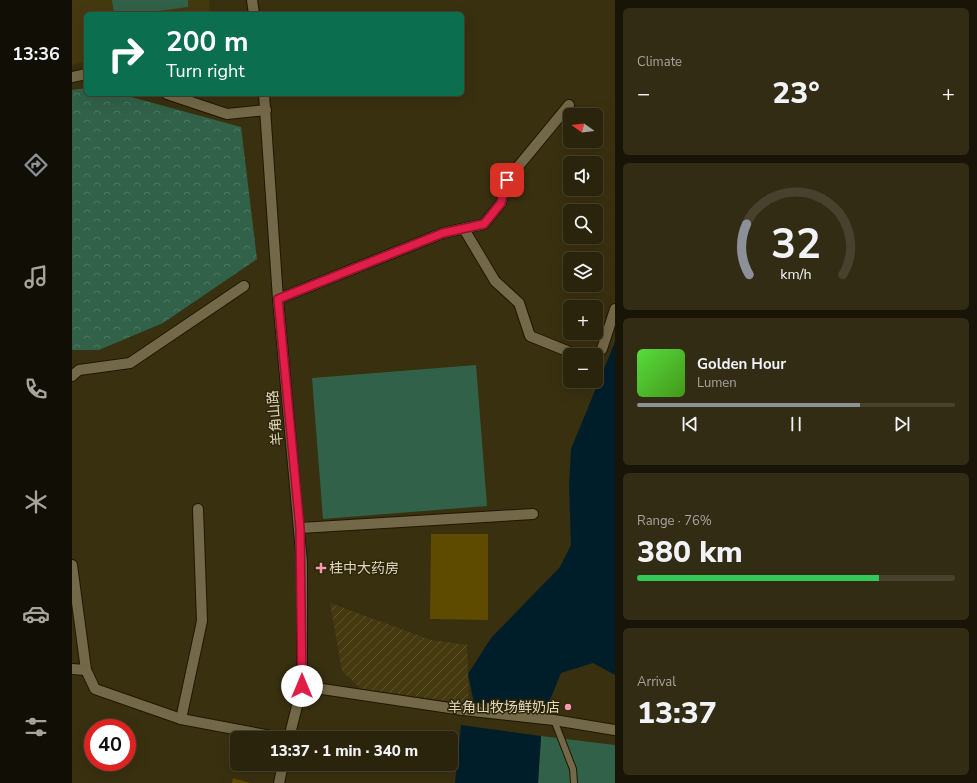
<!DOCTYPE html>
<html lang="en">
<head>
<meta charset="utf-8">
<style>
  :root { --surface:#2b240c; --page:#332c15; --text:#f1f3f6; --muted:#a6a49d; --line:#47412d; --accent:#8c9099 }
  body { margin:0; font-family:"Nunito Sans","Noto Sans SC",sans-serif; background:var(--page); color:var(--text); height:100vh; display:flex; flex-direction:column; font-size:15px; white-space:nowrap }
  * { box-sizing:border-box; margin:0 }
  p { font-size:13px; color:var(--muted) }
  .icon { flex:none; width:22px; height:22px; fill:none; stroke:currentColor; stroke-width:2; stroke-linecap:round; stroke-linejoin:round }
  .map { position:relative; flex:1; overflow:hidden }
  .details { display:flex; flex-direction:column; gap:8px; padding:8px; background:#181407; width:362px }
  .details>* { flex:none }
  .guide { position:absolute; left:12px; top:12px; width:380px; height:84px; border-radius:6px; box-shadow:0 4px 16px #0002,0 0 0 1px var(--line); background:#0b6e4f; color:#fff; overflow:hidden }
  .needle { width:26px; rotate:285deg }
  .tools { position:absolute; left:491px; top:108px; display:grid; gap:8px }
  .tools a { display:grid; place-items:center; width:40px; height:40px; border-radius:6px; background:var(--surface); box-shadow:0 4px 16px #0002,0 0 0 1px var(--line); font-size:20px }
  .speed { position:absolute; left:12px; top:719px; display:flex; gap:8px; font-size:20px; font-weight:700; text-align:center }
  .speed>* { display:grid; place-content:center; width:52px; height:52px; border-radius:50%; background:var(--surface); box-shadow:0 4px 16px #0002,0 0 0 1px var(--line); line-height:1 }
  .speed .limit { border:6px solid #d22; background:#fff; color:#111 }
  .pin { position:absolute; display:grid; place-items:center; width:34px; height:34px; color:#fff; margin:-17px; border-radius:8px; box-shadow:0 2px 6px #0006 }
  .me { position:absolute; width:44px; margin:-22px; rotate:0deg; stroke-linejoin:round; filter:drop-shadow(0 0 3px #0008) }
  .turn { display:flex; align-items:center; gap:14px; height:84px; padding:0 16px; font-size:18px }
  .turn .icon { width:52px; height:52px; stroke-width:2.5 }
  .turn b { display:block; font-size:28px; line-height:34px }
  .big { font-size:30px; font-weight:800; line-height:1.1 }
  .details .widget { flex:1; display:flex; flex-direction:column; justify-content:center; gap:6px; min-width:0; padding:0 14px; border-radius:6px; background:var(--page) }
  .details .dial { align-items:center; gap:0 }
  .dial svg { height:104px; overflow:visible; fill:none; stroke:var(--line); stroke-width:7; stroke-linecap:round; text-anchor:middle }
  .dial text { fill:var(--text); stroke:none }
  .song { display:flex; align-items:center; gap:12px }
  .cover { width:48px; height:48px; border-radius:6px; background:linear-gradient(135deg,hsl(110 70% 55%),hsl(100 70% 35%)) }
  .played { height:4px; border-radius:2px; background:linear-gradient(90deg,var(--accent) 70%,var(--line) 70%) }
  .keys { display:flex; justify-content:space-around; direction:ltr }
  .heat { display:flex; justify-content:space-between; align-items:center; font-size:22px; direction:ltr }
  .charge { height:6px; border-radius:3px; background:linear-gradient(90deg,#34c759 76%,var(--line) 0) }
  .trip { position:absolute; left:158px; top:731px; width:228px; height:40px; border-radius:6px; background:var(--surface); box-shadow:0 4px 16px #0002,0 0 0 1px var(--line); font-weight:800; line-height:40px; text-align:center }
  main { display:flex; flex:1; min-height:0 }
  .tabs { display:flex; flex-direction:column; width:72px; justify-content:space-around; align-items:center; background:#110e05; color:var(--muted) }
  .tabs .icon { width:28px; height:28px }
  .tabs .on { color:var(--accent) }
  .tabs b { font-size:18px; color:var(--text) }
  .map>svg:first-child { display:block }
  .built { fill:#453910 }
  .industrial { fill:url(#industrial-furrows) }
  .forest { fill:url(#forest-crowns) }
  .park { fill:#316148 }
  .water { fill:#001e2a }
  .building { fill:#5f4b00 }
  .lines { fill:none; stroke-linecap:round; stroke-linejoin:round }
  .service-casing { stroke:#201700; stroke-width:8 }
  .minor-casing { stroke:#201700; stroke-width:12 }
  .tertiary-casing { stroke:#201700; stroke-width:12 }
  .service { stroke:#736848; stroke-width:6 }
  .minor { stroke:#736848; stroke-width:10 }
  .tertiary { stroke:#736848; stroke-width:10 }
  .route-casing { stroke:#92132f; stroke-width:10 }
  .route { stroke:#e11d48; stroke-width:7 }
  .poi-dot { fill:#f29aaf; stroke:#2f2605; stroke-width:1.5 }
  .labels { text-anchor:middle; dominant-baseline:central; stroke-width:3; stroke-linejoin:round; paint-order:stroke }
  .street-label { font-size:14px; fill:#ded8c7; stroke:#2f2605 }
  .poi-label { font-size:14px; fill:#ded8c7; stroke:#2f2605; text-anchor:start }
</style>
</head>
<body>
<main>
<nav class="tabs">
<b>13:36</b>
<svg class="icon on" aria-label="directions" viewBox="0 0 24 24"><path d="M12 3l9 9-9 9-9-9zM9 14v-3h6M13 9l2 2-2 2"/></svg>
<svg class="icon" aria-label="music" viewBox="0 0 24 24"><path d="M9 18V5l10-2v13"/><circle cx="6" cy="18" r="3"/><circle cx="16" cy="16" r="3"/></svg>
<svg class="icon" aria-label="phone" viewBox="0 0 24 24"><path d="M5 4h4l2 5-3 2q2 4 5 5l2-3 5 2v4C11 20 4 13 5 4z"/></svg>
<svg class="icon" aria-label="climate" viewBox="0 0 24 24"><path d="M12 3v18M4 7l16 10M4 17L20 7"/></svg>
<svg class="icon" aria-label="car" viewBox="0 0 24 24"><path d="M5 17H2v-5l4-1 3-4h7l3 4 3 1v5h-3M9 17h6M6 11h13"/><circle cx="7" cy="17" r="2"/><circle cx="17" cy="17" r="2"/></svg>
<svg class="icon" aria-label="filters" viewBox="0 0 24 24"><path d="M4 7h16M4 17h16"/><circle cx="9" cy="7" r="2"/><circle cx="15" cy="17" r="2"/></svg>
</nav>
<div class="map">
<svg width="543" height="783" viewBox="0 0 543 783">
  <defs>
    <pattern id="industrial-furrows" width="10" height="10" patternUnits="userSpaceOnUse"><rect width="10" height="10" fill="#453910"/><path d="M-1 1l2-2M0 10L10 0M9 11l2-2" fill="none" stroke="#5f5531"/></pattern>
    <pattern id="forest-crowns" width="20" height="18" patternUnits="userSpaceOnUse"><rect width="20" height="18" fill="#316148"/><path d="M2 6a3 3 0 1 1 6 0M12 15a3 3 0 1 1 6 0" fill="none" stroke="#4e7761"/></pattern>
  </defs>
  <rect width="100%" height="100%" fill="#393010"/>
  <polygon class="built" points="0,0 137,0 138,14 14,14 14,61 0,65"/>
  <polygon class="industrial" points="258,603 359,640 395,645 397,704 289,689 270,671"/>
  <polygon class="forest" points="14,88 14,94 48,94 169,127 185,259 91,323 27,350 0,350 0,90"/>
  <g class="park">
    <polygon points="40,0 116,0 116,7 65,14 42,14"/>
    <polygon points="404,365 415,506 251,519 240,378"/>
    <polygon points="469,736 543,745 543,783 466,783"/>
  </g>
  <g class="water">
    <polygon points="543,342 543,675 521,663 489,673 473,712 402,703 396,674 419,638 488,567 499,545 497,485 499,449"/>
    <polygon points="389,725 469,736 466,783 383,783"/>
  </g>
  <g class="building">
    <polygon points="359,534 416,534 416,620 358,619"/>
    <polygon points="161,778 178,783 160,783"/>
  </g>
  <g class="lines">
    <defs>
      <polyline id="service" points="482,720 501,769 502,783"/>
      <g id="minor">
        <polyline points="0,77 14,74"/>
        <polyline points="95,94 155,114 194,110"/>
        <polyline points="392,229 423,281 447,303 458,336 505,355"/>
        <polyline points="206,299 371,233 412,224 429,203 435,180 497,105"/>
        <polyline points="524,355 530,349 543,309"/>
        <polyline points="0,376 7,370 58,363 172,286"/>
        <polyline points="228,528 461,514"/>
        <polyline points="0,565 14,670 23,689 109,719 210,738"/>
        <polyline points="0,669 14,670"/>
        <polyline points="230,686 391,710 482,720 543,730"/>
        <polyline points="109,719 130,621 126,509"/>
      </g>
      <g id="tertiary">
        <polyline points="180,0 182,14"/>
        <polyline points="192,94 206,299 230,563 230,686 217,738"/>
        <polyline points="207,783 211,764"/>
      </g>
    </defs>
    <use href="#service" class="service-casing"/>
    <use href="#minor" class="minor-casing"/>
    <use href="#tertiary" class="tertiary-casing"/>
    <use href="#service" class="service"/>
    <use href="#minor" class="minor"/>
    <use href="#tertiary" class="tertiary"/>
  </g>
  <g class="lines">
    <defs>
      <polyline id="route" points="230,686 228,528 206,299 371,233 412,224 429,203 435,180"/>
    </defs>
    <use href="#route" class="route-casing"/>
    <use href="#route" class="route"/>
  </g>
  <g class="poi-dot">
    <path d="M247 562h4v4h4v4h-4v4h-4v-4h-4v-4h4z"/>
    <circle cx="496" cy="707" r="4"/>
  </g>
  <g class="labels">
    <g class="street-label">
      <text transform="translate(203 418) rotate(-95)">羊角山路</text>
    </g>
    <g class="poi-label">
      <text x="257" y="568">桂中大药房</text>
      <text x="488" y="707" text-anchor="end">羊角山牧场鲜奶店</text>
    </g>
  </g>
</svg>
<div class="tools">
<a><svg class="needle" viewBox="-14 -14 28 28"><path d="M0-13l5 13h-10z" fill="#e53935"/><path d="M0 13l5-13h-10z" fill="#a6a49d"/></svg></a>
<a><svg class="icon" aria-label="sound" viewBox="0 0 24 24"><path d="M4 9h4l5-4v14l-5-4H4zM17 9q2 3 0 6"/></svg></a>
<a><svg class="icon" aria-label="search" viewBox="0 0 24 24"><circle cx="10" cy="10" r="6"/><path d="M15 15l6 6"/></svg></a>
<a><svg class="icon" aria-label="layers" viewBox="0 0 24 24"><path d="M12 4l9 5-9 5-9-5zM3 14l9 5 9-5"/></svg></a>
<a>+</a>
<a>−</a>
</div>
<div class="speed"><div class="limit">40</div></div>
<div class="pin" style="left:435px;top:180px;background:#d93025"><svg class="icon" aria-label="arrive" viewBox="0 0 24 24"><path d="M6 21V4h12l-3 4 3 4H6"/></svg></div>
<svg class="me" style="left:230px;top:686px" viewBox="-20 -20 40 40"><circle r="19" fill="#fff"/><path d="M0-13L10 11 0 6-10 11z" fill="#e11d48"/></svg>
<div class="trip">13:37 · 1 min · 340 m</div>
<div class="guide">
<div class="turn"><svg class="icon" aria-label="right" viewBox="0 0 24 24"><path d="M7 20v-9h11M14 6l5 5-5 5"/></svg><div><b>200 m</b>Turn right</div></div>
</div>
</div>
<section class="details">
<div class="widget"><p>Climate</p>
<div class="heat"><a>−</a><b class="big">23°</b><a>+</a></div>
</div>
<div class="widget dial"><svg viewBox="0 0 100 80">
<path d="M14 69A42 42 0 1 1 86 69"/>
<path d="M14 69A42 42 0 0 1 12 30" stroke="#8c9099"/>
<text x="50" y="56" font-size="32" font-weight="700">32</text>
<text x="50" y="72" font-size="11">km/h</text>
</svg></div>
<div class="widget">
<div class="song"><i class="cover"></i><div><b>Golden Hour</b><p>Lumen</p></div></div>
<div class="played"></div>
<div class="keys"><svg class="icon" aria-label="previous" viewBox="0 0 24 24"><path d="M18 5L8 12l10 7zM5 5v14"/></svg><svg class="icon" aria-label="pause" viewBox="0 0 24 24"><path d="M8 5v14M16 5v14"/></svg><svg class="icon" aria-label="next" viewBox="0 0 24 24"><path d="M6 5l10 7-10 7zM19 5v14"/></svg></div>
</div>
<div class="widget"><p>Range · 76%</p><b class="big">380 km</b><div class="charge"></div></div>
<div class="widget"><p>Arrival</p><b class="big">13:37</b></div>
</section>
</main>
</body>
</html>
